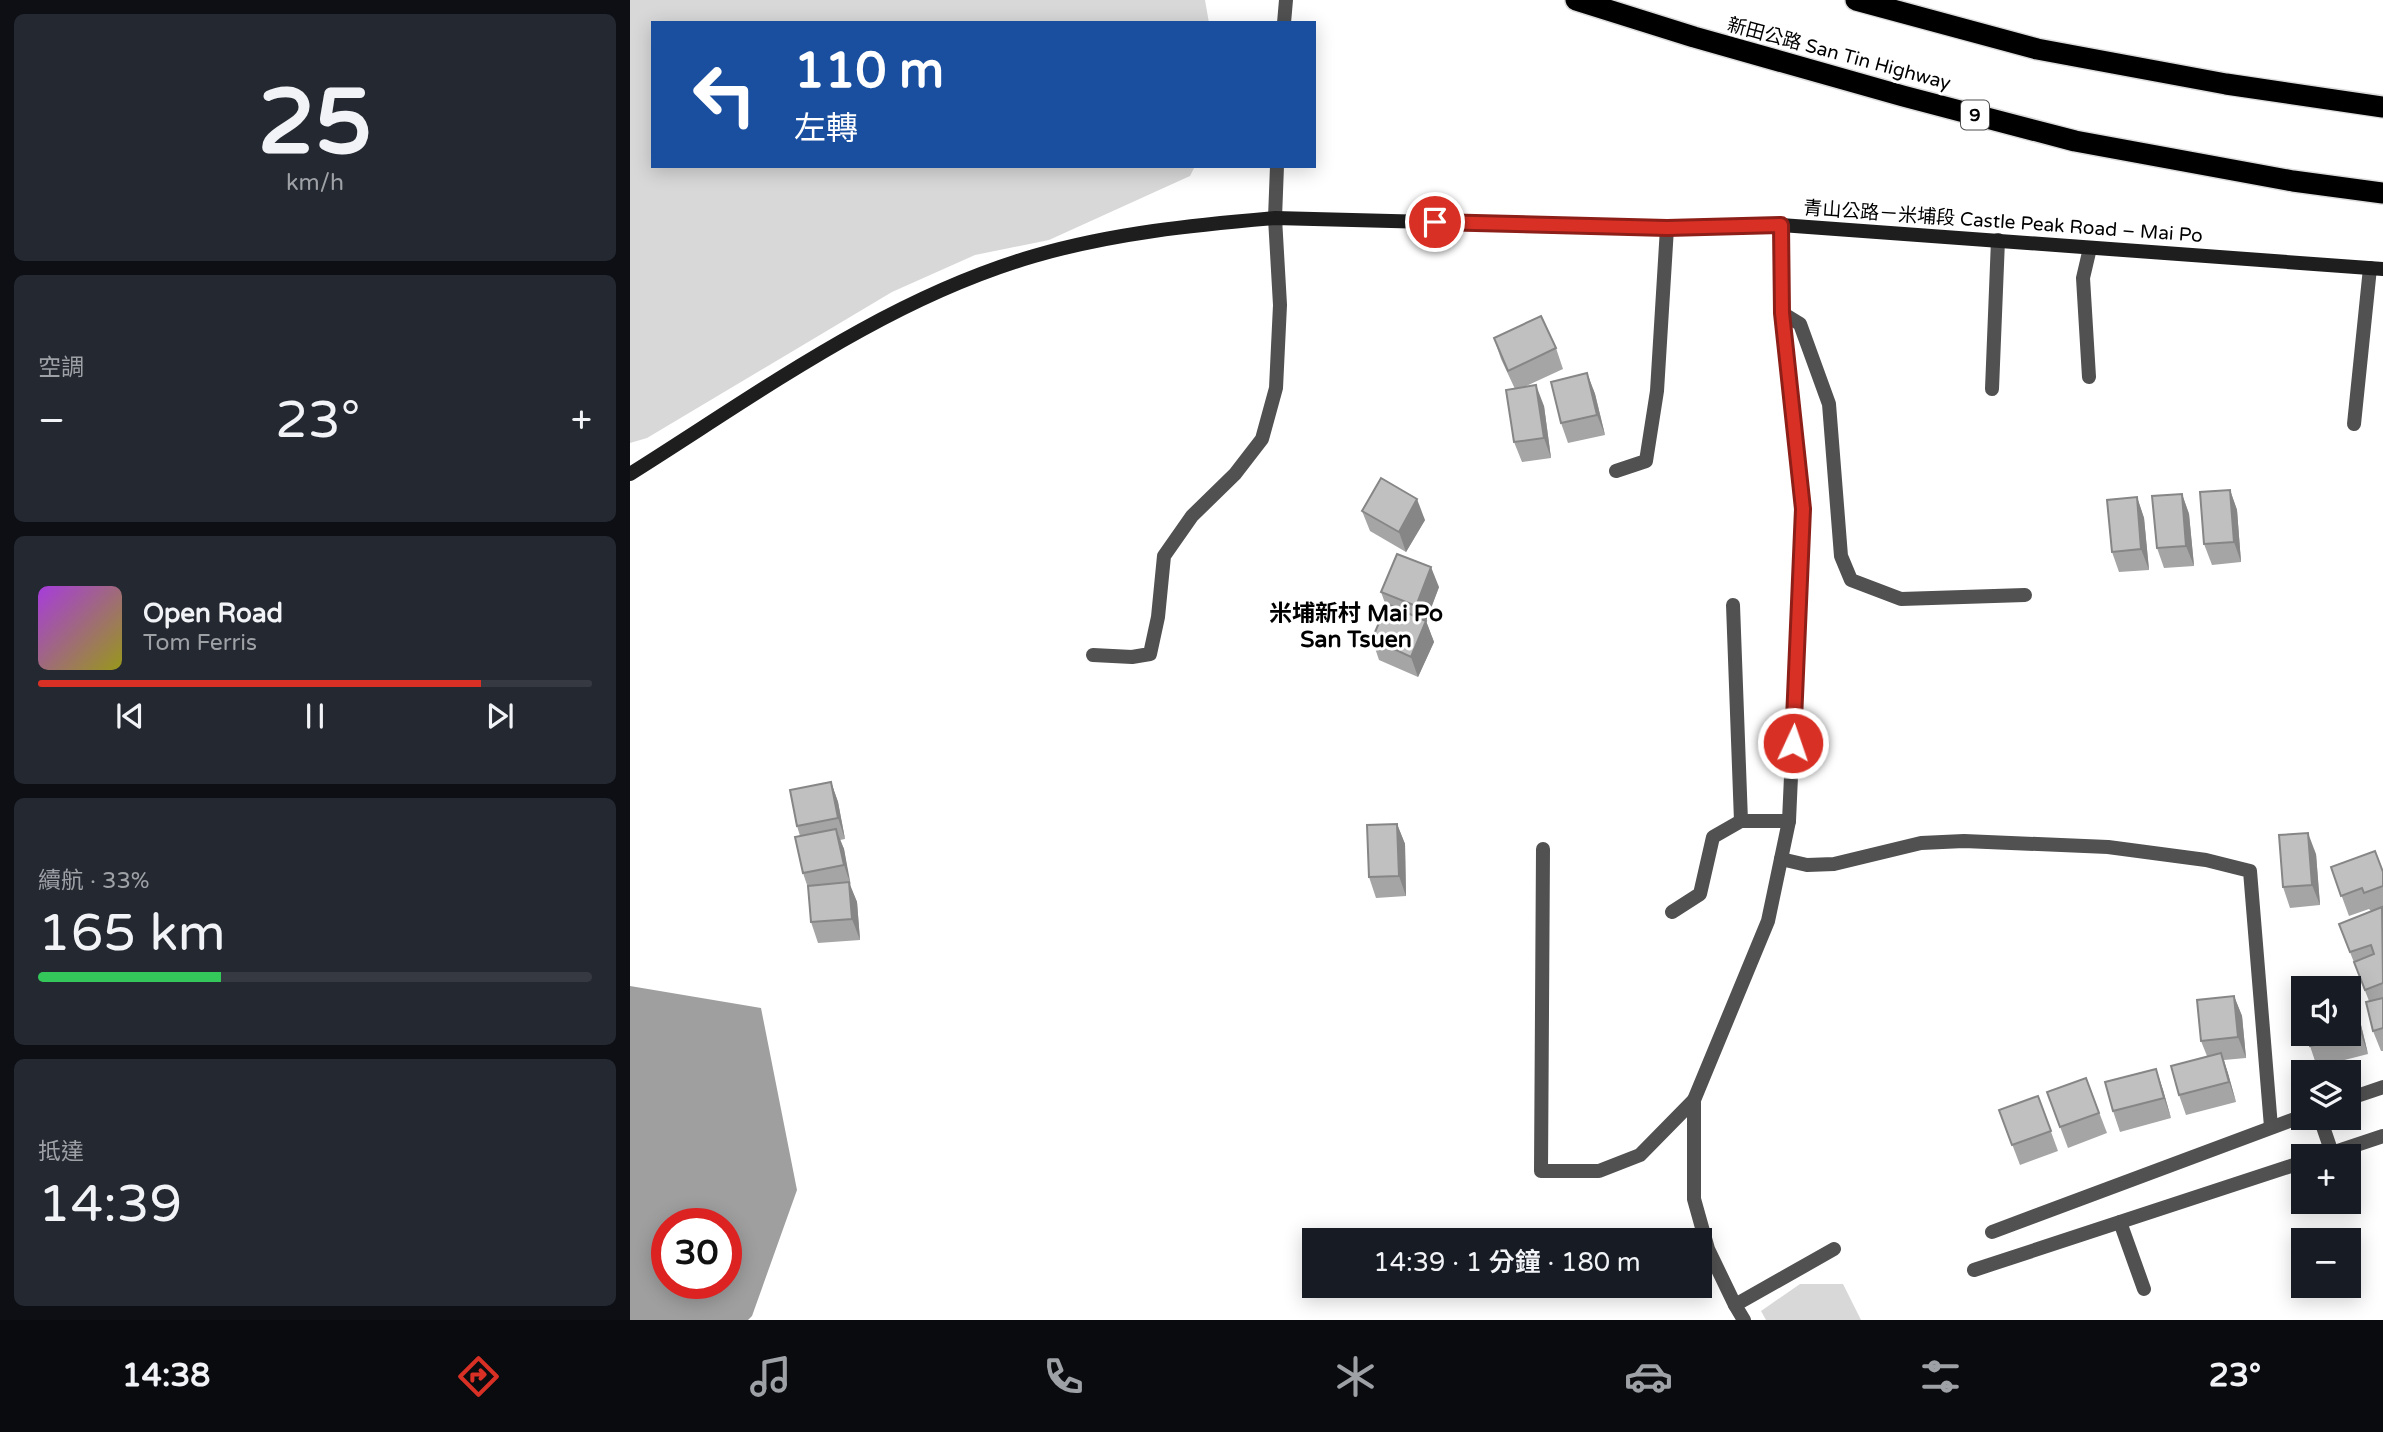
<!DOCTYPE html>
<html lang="zh-TW">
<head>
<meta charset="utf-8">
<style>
  :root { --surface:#171b24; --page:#242831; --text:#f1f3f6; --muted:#9ea1a6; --line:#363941; --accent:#d93025 }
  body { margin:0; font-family:"Varela Round","Noto Sans TC",sans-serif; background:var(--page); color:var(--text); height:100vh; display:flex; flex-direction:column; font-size:26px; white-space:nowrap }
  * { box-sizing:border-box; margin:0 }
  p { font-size:23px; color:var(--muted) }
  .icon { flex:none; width:38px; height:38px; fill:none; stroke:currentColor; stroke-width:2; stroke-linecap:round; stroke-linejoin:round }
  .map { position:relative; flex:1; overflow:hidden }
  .drawer { display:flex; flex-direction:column; gap:14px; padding:14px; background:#0d0f14; width:630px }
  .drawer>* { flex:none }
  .hud { position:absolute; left:21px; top:21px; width:665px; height:147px; border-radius:0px; box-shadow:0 4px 18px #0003; background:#1a4fa0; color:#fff; overflow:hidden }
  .fabs { position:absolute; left:1661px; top:976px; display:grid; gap:14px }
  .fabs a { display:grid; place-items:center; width:70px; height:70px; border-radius:0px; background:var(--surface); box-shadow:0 4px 18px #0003; font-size:35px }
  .speed { position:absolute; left:21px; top:1208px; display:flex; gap:14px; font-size:35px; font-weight:700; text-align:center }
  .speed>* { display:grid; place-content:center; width:91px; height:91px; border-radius:50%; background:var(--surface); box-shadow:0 4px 18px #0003; line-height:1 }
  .speed .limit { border:10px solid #d22; background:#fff; color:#111 }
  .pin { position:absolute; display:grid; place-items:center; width:60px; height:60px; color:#fff; margin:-30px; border:4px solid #fff; border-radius:50%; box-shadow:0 2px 7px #0007 }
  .me { position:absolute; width:77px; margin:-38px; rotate:3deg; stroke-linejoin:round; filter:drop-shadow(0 0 5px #0008) }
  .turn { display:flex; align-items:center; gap:24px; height:147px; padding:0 28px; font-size:32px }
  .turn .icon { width:91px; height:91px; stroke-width:2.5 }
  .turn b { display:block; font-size:49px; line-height:60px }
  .big { font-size:52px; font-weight:600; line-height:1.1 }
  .drawer .tile { flex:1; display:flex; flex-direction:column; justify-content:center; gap:10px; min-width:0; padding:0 24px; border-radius:10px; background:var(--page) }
  .drawer .dial { align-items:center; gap:0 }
  .dial b { font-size:91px; line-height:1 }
  .song { display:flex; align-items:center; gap:21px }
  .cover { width:84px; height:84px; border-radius:10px; background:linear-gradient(135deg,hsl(280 70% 55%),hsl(60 70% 35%)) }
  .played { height:7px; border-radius:4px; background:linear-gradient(90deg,var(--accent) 80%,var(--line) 80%) }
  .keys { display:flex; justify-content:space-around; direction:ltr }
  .heat { display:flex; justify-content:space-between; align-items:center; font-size:38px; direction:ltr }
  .charge { height:10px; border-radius:5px; background:linear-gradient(90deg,#34c759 33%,var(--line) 0) }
  .trip { position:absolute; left:672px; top:1228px; width:410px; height:70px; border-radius:0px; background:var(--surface); box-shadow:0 4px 18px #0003; font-weight:600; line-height:70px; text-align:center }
  .dock { display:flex; height:112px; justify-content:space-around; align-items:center; background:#090b0e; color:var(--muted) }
  .dock .icon { width:49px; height:49px }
  .dock .current { color:var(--accent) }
  .dock b { font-size:32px; color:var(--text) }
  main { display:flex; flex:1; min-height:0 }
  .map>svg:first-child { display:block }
  .green { fill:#d8d8d8 }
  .water { fill:#9f9f9f; fill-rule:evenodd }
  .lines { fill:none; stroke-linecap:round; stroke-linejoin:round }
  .motorway-casing { stroke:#dbdbdb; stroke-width:24 }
  .service { stroke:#515151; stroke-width:14 }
  .minor { stroke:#515151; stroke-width:14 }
  .tertiary { stroke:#515151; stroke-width:14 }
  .secondary { stroke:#1e1e1e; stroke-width:14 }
  .motorway { stroke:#000; stroke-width:21 }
  .wall { fill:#a5a5a5 }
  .shaded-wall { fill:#868686 }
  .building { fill:#c0c0c0; stroke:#868686; stroke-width:2 }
  .route-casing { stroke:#8d1f18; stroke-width:18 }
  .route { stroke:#d93025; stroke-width:12 }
  .labels { text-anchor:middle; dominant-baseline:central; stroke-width:6; stroke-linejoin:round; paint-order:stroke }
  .shield { fill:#fff; stroke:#4c4c4c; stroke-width:2 }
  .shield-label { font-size:18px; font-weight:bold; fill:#000 }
  .street-label { font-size:19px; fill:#000; stroke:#fff }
  .quarter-label { font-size:23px; font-weight:bold; fill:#000; stroke:#fff }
</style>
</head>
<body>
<main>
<section class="drawer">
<div class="tile dial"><b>25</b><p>km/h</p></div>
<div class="tile"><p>空調</p>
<div class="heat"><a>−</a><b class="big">23°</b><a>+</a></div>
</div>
<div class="tile">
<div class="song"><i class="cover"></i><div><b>Open Road</b><p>Tom Ferris</p></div></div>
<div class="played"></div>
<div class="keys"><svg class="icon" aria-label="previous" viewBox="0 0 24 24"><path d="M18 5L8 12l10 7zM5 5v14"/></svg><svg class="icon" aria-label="pause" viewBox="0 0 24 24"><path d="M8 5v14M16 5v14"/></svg><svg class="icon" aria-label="next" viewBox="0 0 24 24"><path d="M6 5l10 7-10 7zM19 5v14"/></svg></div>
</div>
<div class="tile"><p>續航 · 33%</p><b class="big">165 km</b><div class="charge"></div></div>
<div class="tile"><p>抵達</p><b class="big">14:39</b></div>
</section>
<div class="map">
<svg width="1753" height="1320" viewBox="0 0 1753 1320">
  <rect width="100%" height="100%" fill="#fff"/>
  <g class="green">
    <polygon points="0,0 575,0 579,23 23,23 23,166 565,166 560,176 419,240 345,255 262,292 17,438 0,443"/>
    <polygon points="1170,1284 1213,1284 1231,1320 1136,1320 1131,1311"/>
  </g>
  <path class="water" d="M0,986L131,1008L167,1190L122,1316L118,1320H0ZM37,1223H96V1283H37Z"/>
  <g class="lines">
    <defs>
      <g id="motorway">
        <polyline points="946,0 1064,37 1273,96 1445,141 1663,181 1753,193"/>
        <polyline points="1226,0 1407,49 1596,84 1753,107"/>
      </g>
    </defs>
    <use href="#motorway" class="motorway-casing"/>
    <g class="service">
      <polyline points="1152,313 1170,324 1199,404 1211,556 1221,580 1271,599 1395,595"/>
      <polyline points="1459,377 1453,278 1460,248"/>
      <polyline points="1362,389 1368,240"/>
      <polyline points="1724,424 1740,268"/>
      <polyline points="986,471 1016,461 1027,391 1037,228"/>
      <polyline points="1103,605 1111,821"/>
      <polyline points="1042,912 1070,894 1083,837 1111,821 1159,821"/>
      <polyline points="1690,1157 1702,1153"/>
      <polyline points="1490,1222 1514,1289"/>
      <polyline points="1344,1270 1673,1162"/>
      <polyline points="1114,1320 1105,1305 1204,1249"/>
    </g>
    <g class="minor">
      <polyline points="463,655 502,657 520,654 528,617 534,556 562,516 605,474 632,439 646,388 650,305 645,218"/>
      <polyline points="913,849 911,1171 969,1171 1010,1155 1064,1100"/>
      <polyline points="1151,859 1177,865 1204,864 1291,843 1334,841 1478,847 1576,860 1620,871 1641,1127"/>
      <polyline points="1718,1099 1753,1087"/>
      <polyline points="1690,1118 1702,1153 1753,1136"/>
      <polyline points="1362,1232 1673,1116"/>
      <polyline points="1105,1305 1078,1249 1064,1199 1064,1100 1138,921 1159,821 1173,509 1152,313 1151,225"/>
    </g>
    <g class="tertiary">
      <polyline points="654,23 656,0"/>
      <polyline points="645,218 647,166"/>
    </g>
    <path class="secondary" d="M0,474C129,393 256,299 404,256C483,233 564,225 645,218L1037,228L1151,225L1753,269"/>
    <use href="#motorway" class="motorway"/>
  </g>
  <g class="wall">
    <polygon points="864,338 926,348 933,369 894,387 914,406 921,458 892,462 884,442 885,389 871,359"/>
    <polygon points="957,373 965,394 975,435 938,443 931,423"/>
    <polygon points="1600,490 1607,510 1611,562 1582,565 1574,544"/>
    <polygon points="1552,494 1559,514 1564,566 1534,568 1527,548"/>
    <polygon points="1507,497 1514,518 1519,570 1489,572 1482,552"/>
    <polygon points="732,511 795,520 776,552 740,531"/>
    <polygon points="809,587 796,621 804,642 788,677 749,660 742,639 756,606 751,592"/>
    <polygon points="201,782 208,802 215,839 210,840 214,849 220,886 227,902 230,940 188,943 181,922 178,888 173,873 170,836 167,826"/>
    <polygon points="767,824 775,844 776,896 746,898 739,877"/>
    <polygon points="1686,854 1690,905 1660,908 1653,887"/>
    <polygon points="1701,867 1753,872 1753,1051 1751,1051 1743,1031 1739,1001 1709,924 1741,911 1739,909 1719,916"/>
    <polygon points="1604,996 1612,1016 1616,1058 1594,1060 1606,1102 1556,1115 1549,1095 1577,1056 1571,1041"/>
    <polygon points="1724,1005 1731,1025 1738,1054 1687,1067 1680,1046"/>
    <polygon points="1526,1069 1533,1090 1541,1118 1490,1132 1483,1111"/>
    <polygon points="1456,1078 1477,1133 1438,1148 1417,1092"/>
    <polygon points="1408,1096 1428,1151 1390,1165 1369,1110"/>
  </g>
  <g class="shaded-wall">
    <polygon points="957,373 965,394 975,435 967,415"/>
    <polygon points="906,385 914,406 921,458 914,438"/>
    <polygon points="1600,490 1607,510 1611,562 1604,542"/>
    <polygon points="1552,494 1559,514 1564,566 1556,546"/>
    <polygon points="1507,497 1514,518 1519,570 1511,549"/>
    <polygon points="787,499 795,520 776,552 769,532"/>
    <polygon points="801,567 809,587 794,627 786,606"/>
    <polygon points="796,621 804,642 788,677 781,657"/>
    <polygon points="201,782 208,802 215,839 208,818"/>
    <polygon points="767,824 775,844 776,896 769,876"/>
    <polygon points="206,829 214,849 221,886 214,865"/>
    <polygon points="1678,833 1686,854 1690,905 1682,885"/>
    <polygon points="219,882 227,902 230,940 222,919"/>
    <polygon points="1604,996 1612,1016 1616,1058 1608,1037"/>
    <polygon points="1724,1005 1731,1025 1738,1054 1731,1034"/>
    <polygon points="1591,1053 1598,1073 1606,1102 1599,1082"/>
    <polygon points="1526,1069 1533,1090 1541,1118 1534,1098"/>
  </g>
  <g class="building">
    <polygon points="911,316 926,348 878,371 864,338"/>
    <polygon points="957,373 967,415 931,423 921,382"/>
    <polygon points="906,385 914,438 884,442 876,390"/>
    <polygon points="751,478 787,499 769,532 732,511"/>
    <polygon points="1600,490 1604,542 1574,544 1570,492"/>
    <polygon points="1552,494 1556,546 1527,548 1522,496"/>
    <polygon points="1507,497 1511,549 1482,552 1477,500"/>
    <polygon points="767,554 801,567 786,606 751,592"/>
    <polygon points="757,604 796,621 781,657 742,639"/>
    <polygon points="201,782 208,818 167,826 160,790"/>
    <polygon points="767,824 769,876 739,877 737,825"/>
    <polygon points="206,829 214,865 173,873 165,837"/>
    <polygon points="1678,833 1682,885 1653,887 1649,835"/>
    <polygon points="1745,851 1753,872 1753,886 1734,893 1732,888 1711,896 1701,867"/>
    <polygon points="219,882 222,919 181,922 178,886"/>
    <polygon points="1752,907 1753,983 1735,990 1724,962 1744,954 1741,945 1720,952 1709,924"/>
    <polygon points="1604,996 1608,1037 1571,1041 1567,1000"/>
    <polygon points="1753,998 1753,1028 1743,1031 1736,1002"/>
    <polygon points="1724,1005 1731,1034 1680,1046 1677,1034 1718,1034 1718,1006"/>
    <polygon points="1591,1053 1599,1082 1549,1095 1541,1066"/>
    <polygon points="1526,1069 1534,1098 1483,1111 1475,1082"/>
    <polygon points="1456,1078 1469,1113 1430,1127 1417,1092"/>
    <polygon points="1408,1096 1421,1131 1382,1145 1369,1110"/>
  </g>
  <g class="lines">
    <defs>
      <polyline id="route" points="805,222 1037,228 1151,225 1152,313 1173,509 1163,743"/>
    </defs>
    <use href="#route" class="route-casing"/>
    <use href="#route" class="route"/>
  </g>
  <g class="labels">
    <rect class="shield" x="1331" y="100.5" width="28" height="29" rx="5"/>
    <g class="shield-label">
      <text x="1345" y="115">9</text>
    </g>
    <g class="street-label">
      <text transform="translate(1209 54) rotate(15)">新田公路 San Tin Highway</text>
      <text transform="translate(1373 222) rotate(4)">青山公路－米埔段 Castle Peak Road – Mai Po</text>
    </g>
    <g class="quarter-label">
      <text x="726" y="614">米埔新村 Mai Po<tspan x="726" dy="26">San Tsuen</tspan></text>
    </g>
  </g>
</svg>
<div class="fabs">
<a><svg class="icon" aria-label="sound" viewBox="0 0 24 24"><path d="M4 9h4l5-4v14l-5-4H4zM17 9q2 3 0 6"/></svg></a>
<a><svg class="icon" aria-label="layers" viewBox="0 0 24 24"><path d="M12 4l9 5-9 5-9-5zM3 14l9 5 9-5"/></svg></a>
<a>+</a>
<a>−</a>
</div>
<div class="speed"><div class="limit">30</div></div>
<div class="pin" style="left:805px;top:222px;background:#d93025"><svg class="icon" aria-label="arrive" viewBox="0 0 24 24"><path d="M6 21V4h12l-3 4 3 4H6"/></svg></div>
<svg class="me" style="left:1163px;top:743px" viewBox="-20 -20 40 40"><circle r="17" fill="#d93025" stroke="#fff" stroke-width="3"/><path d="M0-11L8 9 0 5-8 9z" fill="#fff"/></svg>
<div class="trip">14:39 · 1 分鐘 · 180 m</div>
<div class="hud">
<div class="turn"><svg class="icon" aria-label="left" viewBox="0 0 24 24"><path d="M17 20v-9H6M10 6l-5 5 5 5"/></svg><div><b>110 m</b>左轉</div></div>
</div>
</div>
</main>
<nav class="dock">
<b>14:38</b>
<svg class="icon current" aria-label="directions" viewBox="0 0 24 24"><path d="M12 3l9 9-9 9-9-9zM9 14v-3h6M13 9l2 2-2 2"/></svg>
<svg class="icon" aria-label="music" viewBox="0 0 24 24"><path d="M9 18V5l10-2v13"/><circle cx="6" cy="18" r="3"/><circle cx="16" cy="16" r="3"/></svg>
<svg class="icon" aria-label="phone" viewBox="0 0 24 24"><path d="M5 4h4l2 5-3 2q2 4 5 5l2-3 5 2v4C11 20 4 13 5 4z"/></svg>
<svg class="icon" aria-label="climate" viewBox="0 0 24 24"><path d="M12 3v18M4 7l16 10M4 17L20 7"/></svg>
<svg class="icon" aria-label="car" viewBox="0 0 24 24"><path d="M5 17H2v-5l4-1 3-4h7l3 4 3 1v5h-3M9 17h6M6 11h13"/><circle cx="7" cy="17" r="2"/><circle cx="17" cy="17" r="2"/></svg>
<svg class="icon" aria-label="filters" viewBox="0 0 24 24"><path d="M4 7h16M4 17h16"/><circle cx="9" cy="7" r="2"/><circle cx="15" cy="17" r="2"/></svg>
<b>23°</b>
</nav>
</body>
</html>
